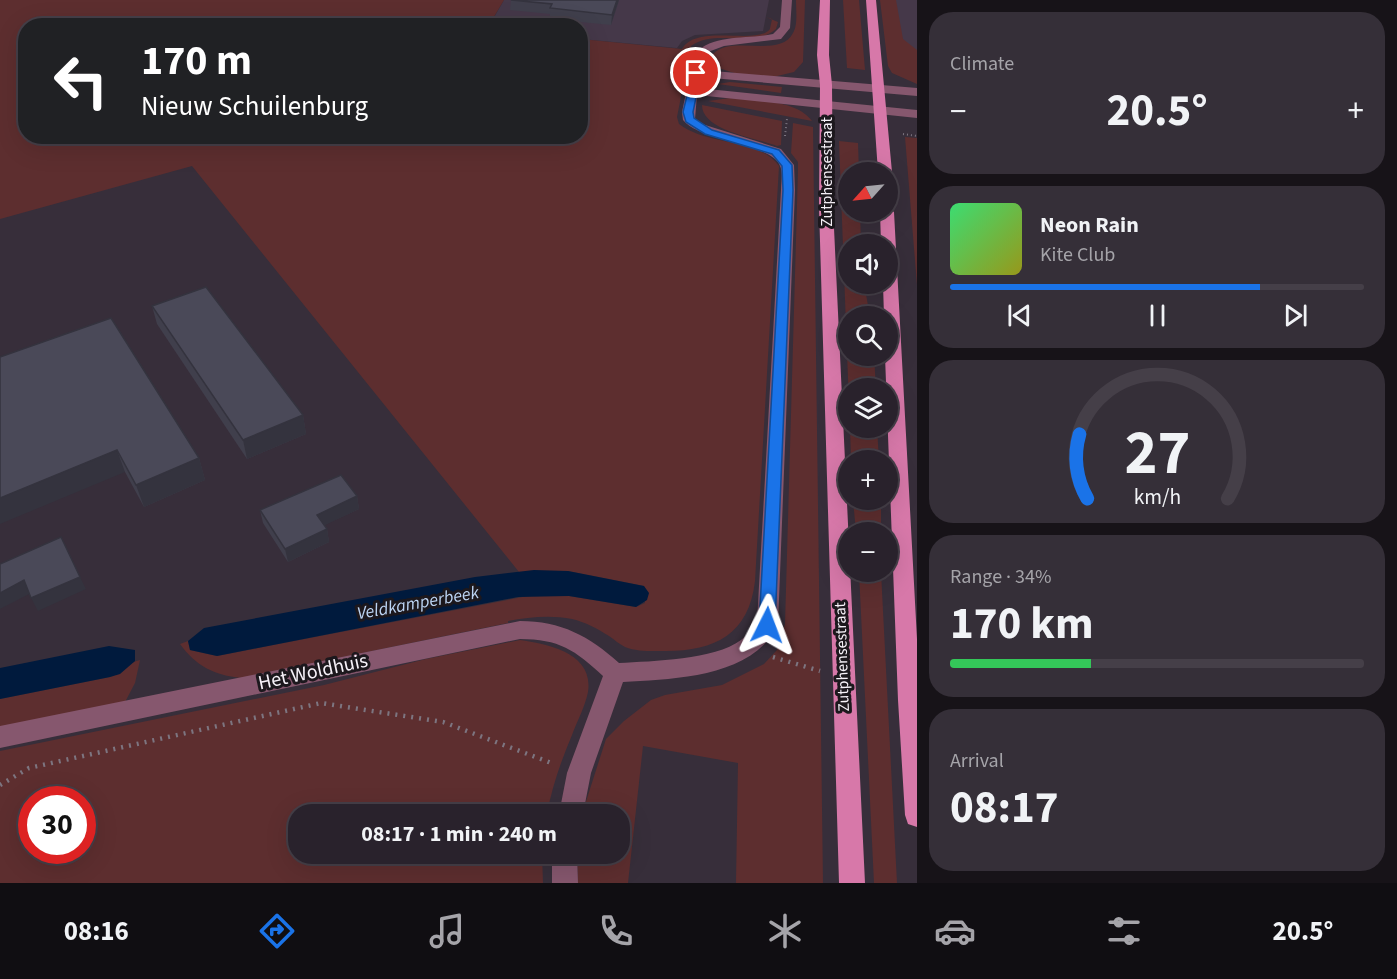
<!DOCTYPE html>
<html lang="en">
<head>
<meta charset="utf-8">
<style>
  :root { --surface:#29222c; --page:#352f38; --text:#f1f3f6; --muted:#a5a4a9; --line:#453f48; --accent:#1a73e8 }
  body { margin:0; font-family:"Source Sans 3",sans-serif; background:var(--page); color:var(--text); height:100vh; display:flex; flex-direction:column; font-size:22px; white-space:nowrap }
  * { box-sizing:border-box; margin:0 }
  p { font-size:20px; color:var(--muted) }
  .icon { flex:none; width:33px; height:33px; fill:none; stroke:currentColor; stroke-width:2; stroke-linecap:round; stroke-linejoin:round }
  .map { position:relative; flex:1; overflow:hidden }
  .side { display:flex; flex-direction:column; gap:12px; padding:12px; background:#171318; width:480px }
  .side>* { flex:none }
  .top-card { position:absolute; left:18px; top:18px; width:570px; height:126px; border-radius:24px; box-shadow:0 6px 24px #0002,0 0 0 2px var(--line); background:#202124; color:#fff; overflow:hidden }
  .needle { width:39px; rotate:243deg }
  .buttons { position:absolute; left:838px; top:162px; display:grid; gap:12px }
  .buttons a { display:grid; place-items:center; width:60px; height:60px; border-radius:50%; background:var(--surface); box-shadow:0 6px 24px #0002,0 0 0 2px var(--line); font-size:30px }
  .speed { position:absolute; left:18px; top:786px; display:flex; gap:12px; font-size:30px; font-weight:700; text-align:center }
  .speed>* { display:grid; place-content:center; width:78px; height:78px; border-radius:50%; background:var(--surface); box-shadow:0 6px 24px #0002,0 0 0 2px var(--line); line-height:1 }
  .speed .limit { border:9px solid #d22; background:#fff; color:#111 }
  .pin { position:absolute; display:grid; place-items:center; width:51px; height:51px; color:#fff; margin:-26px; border:3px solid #fff; border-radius:50%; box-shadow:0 2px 6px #0007 }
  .me { position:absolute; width:66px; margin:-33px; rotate:3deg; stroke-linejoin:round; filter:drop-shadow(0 0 4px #0008) }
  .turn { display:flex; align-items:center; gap:21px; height:126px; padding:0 24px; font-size:27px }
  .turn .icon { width:78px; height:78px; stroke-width:2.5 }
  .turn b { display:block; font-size:42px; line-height:51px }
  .big { font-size:45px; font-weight:700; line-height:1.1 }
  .side .widget { flex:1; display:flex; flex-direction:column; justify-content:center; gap:9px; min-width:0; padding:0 21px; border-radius:24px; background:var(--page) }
  .side .dial { align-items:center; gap:0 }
  .dial svg { height:156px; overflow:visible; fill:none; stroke:var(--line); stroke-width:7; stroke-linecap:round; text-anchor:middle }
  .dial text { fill:var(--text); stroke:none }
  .song { display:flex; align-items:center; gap:18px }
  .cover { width:72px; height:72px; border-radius:9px; background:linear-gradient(135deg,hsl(140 70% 55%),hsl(60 70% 35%)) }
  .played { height:6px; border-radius:3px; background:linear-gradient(90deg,var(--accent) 75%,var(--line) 75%) }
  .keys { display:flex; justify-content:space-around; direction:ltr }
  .heat { display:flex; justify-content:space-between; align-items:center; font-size:33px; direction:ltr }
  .charge { height:9px; border-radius:4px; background:linear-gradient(90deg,#34c759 34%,var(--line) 0) }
  .trip { position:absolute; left:288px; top:804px; width:342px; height:60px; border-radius:24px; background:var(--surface); box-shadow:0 6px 24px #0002,0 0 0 2px var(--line); font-weight:700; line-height:60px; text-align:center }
  .tab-bar { display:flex; height:96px; justify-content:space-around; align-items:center; background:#100e12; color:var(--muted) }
  .tab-bar .icon { width:42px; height:42px }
  .tab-bar .on { color:var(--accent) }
  .tab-bar b { font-size:27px; color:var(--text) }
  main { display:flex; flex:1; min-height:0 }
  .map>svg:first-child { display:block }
  .built { fill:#453849 }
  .green { fill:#5d2e2f; fill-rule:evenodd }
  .water { fill:#001a3d }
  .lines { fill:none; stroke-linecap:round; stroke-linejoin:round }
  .path-far1 { stroke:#7d7580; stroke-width:2; stroke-dasharray:1 3; stroke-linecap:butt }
  .path { stroke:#7d7580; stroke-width:4.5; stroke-dasharray:2 6; stroke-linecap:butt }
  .minor { fill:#86576e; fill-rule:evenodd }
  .major { fill:#d778a9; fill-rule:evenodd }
  .wall { fill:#403f4c }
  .shaded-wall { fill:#34333e }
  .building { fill:#4a4958; stroke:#34333e; stroke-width:1.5 }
  .route { fill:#1a73e8; stroke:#114b97; stroke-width:1.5 }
  .labels { text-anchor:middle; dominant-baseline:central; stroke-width:6; stroke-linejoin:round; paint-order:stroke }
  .street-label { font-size:16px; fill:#f7f2f9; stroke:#1c181d }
  .water-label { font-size:18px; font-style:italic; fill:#bcd4f3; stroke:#1c181d }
  .near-street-label { font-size:20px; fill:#f7f2f9; stroke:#1c181d }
</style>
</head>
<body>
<main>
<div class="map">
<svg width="917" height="883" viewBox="0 0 917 883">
  <rect width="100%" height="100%" fill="#372e3a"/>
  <g class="built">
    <polygon points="504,0 769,0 763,31 695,35 682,41 677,48 581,39 580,26 489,26"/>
    <polygon points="885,0 917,0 917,82"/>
  </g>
  <g class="green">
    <path d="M0,0H504L489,25L26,26V136H580L581,39L682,49C697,23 757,46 770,29C770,28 772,20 772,19L766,17L778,22L776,29C753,49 715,28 691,46L677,117L679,124C707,146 760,138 779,166L755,581C749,634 715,651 666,651C652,651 638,652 625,647C619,644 615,640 609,636C598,629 585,622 572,619C551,615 529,617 508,621V623L241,678C214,675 196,666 180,644L188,641L190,650L217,656L533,595L569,596L636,607L645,603L644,586L568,571L519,572L192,166L0,219Z"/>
    <path d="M796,0H805L803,62L794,72L773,77L744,76L712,66L713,54C731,34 780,59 793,33C798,25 796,10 796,0Z"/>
    <polygon points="843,0 859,0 865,70 847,68"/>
    <polygon points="880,0 896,0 903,39 917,50 917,84 892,73 888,66"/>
    <polygon points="730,82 782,87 781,93 718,84"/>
    <path d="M730,98C755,101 796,99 812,121L708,101Z"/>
    <path d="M702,105L782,121L781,145L777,146C757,138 702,131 702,105Z"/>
    <polygon points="793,123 813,127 823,883 736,883 738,763 643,746 628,883 578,883 577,854 620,854 620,814 582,814 606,739 624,721 651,700 665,695 722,685 764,664 777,650 785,624 798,170 798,162 791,153"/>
    <polygon points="905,137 917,138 917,285"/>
    <polygon points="839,141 858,143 859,172 849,172 849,212 860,212 861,244 849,244 849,284 864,284 870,316 849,316 849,356 874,356 876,388 849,388 849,404"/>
    <polygon points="850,428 877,428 879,460 851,460"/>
    <polygon points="853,500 881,500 881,532 856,532"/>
    <polygon points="859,572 881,572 897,883 874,883"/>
    <path d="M520,640C548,644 594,653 588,692C585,707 577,721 572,735C561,761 552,787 547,814H298V854H542L543,883H0V751L324,685L426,659ZM32,800H82V850H32Z"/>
    <path d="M140,660L135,683L125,702L0,728V699L110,677C122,673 128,662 140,660Z"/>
  </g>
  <g class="water">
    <polygon points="534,570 568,571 644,586 649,593 647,600 636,607 569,596 518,597 217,656 190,650 188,641 204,628 475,577"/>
    <polygon points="109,646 135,650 135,661 120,674 110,677 0,699 0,668"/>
  </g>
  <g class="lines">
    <g class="path-far1">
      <polyline points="903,134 917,136"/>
      <polyline points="785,136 787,119"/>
    </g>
    <g class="path">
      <polyline points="773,657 820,671"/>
      <polyline points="0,785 29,768 321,703 443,722 554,764"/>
    </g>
    <g class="minor">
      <path d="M782,0H792L790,28L781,39L724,46L708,52L703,57L701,70L917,88V96L700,77L698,88L917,110V118L697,95L695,119L702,124L781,149L794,165L795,190L778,625C752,678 674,679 623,682L591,773L583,814H559L567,773L603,676C575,650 559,639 520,639L0,748V726L520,621C561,621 589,636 619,663C653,661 714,660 741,640C748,635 752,628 757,622L781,190C781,183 783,172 780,166C773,144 701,142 683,120L682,112L694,54C715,33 747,40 773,34L780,27Z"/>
      <polygon points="552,854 577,854 578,883 552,883"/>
    </g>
    <g class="major">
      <polygon points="820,0 830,0 829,55 832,85 833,207 865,883 839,883 819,207 820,85 817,55"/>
      <polygon points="866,0 876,0 892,172 888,175 888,172 878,172"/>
      <polygon points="888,208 894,212 917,639 917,827 908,824 905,815 898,700 885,356 888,356 888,316 884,316 883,284 888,284 888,244 881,244 880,212 888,212"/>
    </g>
  </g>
  <g class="wall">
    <polygon points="511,0 619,0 611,25 549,19 550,14 510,10"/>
    <polygon points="152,306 303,415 306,434 247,459 157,324"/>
    <polygon points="0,357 199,458 205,480 144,507 125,472"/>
    <polygon points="357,496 359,509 324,525 327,529 329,542 288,562 263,523 260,510"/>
  </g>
  <g class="shaded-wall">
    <polygon points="617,0 619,0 611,25 612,15"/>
    <polygon points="303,415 306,434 247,459 243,440"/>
    <polygon points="117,450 125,472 0,524 0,498"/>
    <polygon points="199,458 205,480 144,507 136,485"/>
    <polygon points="357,496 359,509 319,528 317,515"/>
    <polygon points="327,529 329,542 288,562 285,549"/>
    <polygon points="80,577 86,589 38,611 31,598"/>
    <polygon points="24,580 31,593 0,609 0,593"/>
  </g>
  <g class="building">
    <polygon points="511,0 617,0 612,15 550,8 552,4"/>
    <polygon points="206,287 303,415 243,440 152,306"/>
    <polygon points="111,318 199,458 136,485 117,450 0,498 0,357"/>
    <polygon points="341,475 357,496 317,515 327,529 285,549 260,510"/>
    <polygon points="61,537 80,577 31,598 24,580 0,593 0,564"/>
  </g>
  <polygon class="route" points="693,71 701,73 693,112 694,118 712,130 779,150 792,165 793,190 775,625 773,630 767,632 762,630 759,625 783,190 782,166 772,154 705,134 686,122 683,112"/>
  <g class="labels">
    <g class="street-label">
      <text transform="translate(827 172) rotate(-90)">Zutphensestraat</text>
      <text transform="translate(842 657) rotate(-92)">Zutphensestraat</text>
    </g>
    <g class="water-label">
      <text transform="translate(418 603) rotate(-10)">Veldkamperbeek</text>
    </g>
    <g class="near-street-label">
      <text transform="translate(313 672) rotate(-12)">Het Woldhuis</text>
    </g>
  </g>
</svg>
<div class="buttons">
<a><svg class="needle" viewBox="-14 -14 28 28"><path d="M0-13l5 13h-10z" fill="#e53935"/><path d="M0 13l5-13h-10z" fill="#a5a4a9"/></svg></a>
<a><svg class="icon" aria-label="sound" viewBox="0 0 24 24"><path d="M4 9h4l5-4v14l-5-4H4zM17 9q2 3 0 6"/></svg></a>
<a><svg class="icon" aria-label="search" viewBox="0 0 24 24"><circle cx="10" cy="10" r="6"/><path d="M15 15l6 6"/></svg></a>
<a><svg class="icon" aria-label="layers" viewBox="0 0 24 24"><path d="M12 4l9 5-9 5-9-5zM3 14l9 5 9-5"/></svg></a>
<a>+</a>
<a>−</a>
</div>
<div class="speed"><div class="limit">30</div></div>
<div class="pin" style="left:696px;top:73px;background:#d93025"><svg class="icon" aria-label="arrive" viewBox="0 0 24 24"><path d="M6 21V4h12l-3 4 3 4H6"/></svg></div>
<svg class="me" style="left:767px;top:625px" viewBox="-20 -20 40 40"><path d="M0-17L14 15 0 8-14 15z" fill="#1a73e8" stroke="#fff" stroke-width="4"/></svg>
<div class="trip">08:17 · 1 min · 240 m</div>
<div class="top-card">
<div class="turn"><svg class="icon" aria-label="left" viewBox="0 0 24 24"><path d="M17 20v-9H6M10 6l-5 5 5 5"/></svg><div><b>170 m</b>Nieuw Schuilenburg</div></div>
</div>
</div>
<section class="side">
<div class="widget"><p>Climate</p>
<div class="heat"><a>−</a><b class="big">20.5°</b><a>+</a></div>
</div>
<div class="widget">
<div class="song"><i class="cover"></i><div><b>Neon Rain</b><p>Kite Club</p></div></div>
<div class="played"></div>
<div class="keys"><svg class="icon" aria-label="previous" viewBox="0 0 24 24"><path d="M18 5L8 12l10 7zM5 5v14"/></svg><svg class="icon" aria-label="pause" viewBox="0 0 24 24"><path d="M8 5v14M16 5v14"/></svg><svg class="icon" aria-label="next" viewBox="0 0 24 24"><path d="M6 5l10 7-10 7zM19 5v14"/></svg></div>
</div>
<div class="widget dial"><svg viewBox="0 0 100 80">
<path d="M14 69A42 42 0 1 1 86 69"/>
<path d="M14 69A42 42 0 0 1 10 36" stroke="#1a73e8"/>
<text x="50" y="56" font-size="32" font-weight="700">27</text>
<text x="50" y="72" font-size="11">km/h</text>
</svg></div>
<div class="widget"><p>Range · 34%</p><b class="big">170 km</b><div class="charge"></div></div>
<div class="widget"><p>Arrival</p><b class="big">08:17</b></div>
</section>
</main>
<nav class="tab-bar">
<b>08:16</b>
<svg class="icon on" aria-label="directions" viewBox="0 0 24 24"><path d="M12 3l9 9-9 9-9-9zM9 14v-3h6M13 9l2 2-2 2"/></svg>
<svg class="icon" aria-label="music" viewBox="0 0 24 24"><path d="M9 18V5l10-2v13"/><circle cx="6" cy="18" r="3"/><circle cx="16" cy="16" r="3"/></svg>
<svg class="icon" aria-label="phone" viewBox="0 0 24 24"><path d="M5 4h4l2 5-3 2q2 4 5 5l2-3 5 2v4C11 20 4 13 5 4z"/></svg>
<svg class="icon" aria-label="climate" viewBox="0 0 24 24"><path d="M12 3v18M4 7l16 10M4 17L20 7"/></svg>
<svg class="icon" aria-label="car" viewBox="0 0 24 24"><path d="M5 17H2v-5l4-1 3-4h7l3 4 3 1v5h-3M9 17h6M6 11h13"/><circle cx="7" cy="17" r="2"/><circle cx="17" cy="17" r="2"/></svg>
<svg class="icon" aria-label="filters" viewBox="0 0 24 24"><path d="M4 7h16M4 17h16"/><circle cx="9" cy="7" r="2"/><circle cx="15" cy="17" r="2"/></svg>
<b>20.5°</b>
</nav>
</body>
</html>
